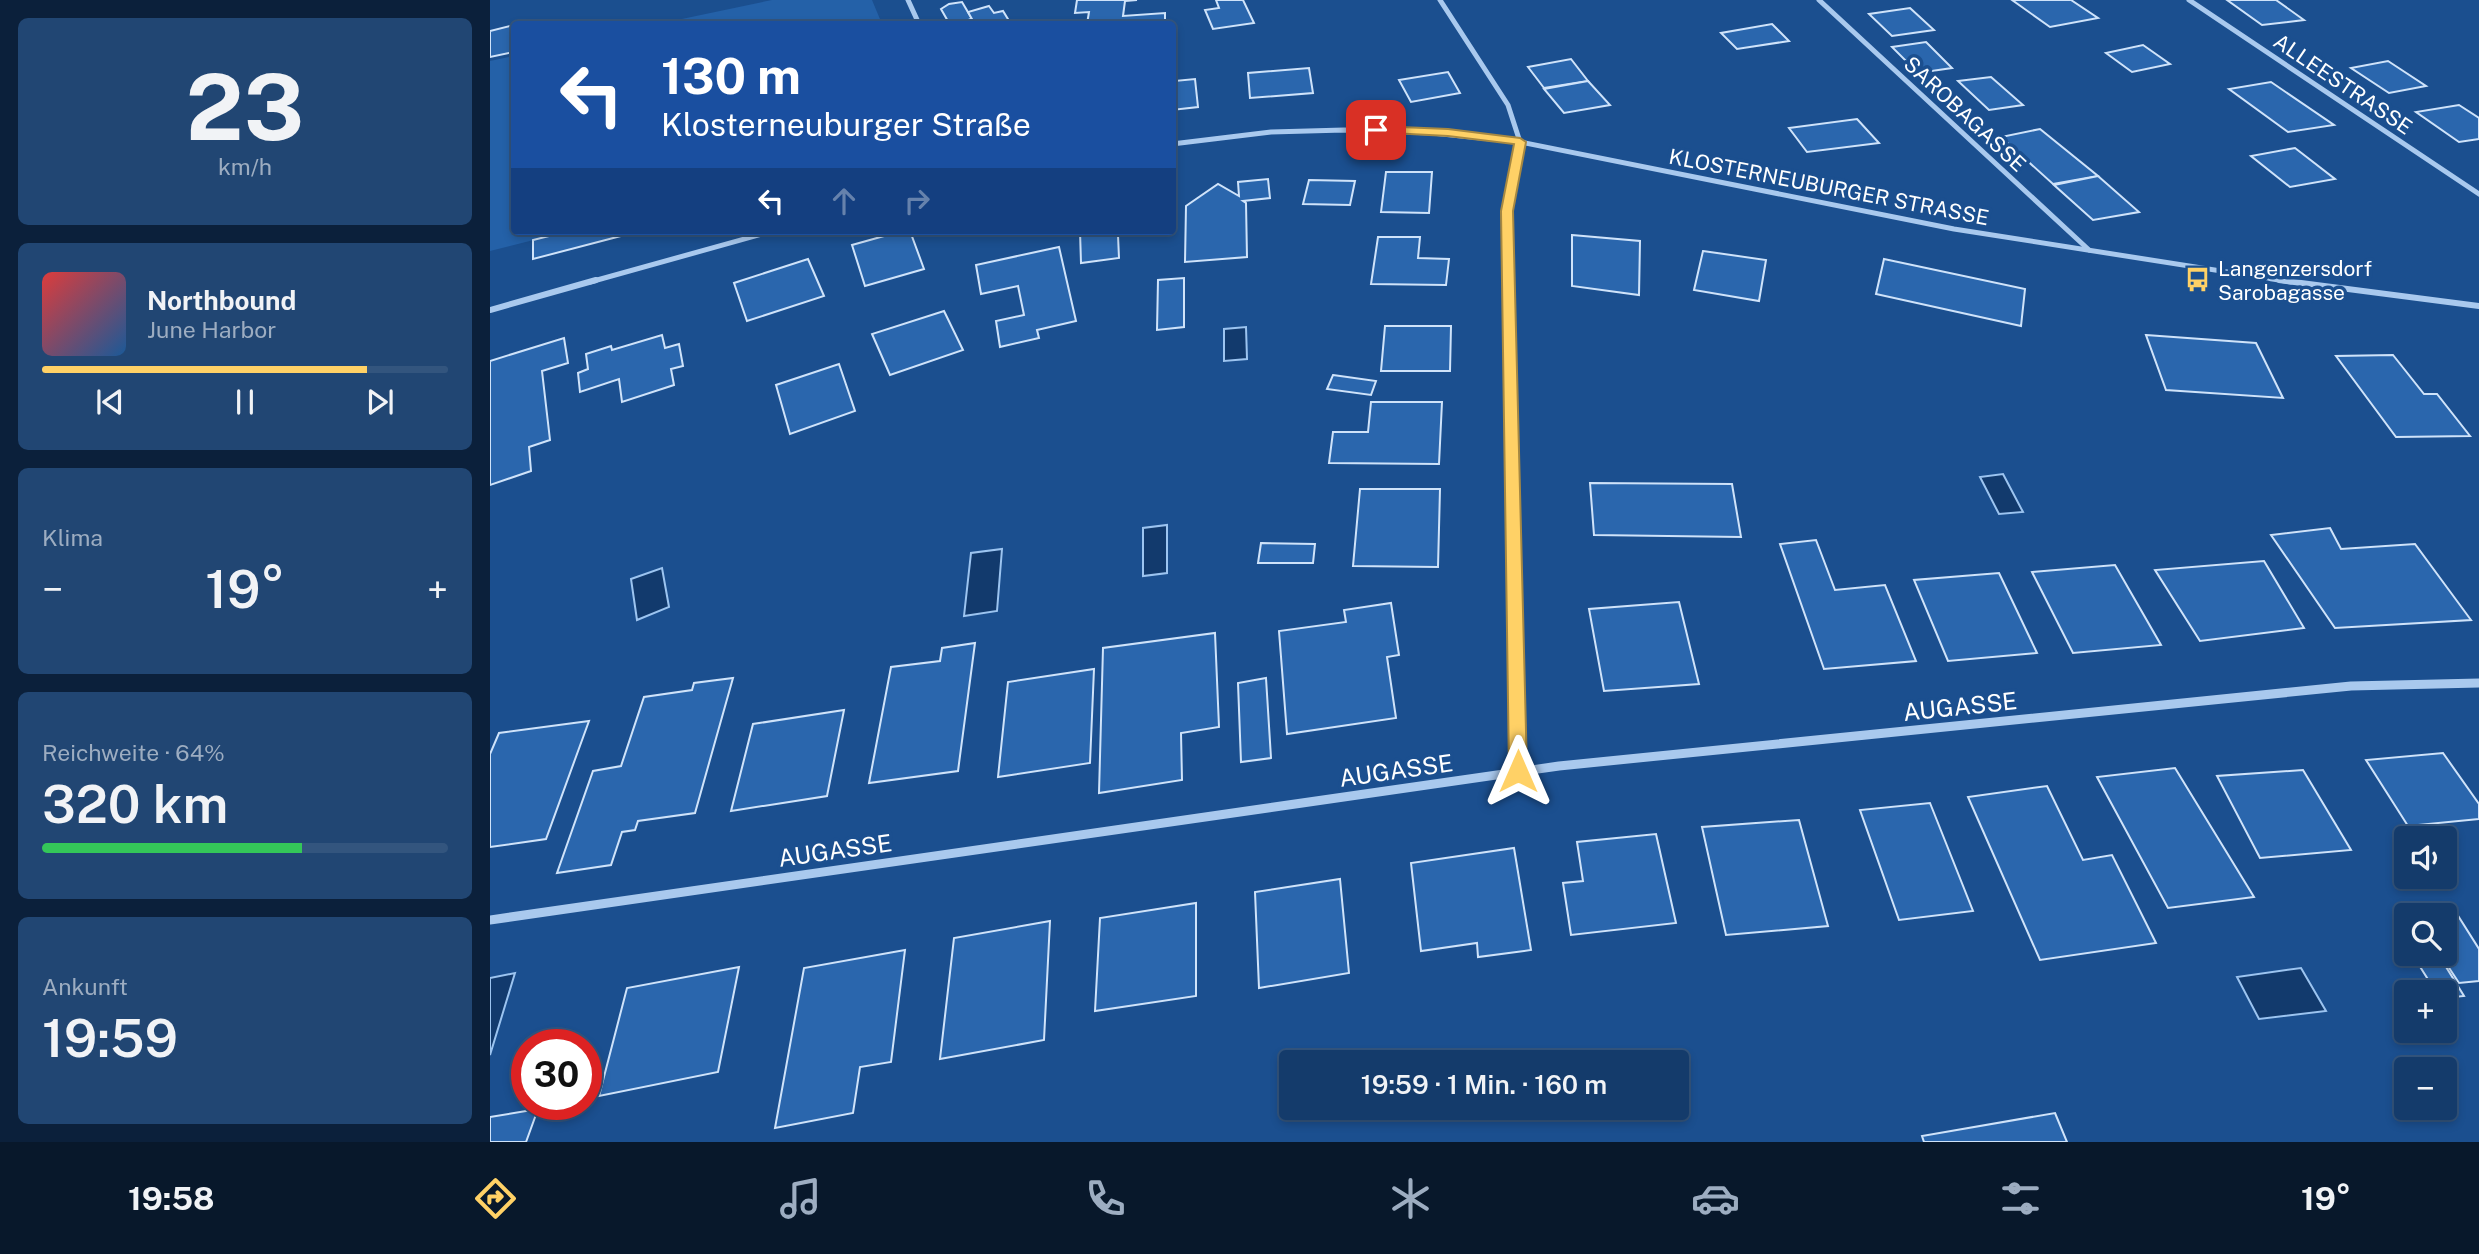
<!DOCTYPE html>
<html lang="de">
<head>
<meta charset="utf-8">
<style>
  :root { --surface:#143b6b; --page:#214673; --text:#f1f3f6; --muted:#9dadc1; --line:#33557e; --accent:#ffd166 }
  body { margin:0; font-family:"Public Sans",sans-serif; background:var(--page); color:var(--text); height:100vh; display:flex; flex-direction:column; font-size:26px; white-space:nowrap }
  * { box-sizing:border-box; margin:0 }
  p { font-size:23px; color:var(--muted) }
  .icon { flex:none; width:38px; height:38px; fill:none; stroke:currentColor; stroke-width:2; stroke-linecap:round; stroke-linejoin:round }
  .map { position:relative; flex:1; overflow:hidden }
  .panel { display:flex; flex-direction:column; gap:18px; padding:18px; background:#0b203b; width:490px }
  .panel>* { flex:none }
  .guide { position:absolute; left:21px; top:21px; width:665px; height:214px; border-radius:7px; box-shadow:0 4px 10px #0003,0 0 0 2px var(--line); background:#1a4fa0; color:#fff; overflow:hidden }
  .tools { position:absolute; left:1904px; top:826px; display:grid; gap:14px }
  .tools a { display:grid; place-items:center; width:63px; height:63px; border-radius:7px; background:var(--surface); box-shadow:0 4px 10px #0003,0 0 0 2px var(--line); font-size:35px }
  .speed { position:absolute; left:21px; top:1029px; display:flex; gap:14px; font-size:35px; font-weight:700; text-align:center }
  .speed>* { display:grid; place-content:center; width:91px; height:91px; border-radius:50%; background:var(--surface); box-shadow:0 4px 10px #0003,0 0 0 2px var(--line); line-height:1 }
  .speed .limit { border:10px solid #d22; background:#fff; color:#111 }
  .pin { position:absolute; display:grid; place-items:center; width:60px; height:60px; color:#fff; margin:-30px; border-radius:14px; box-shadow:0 4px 10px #0006 }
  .me { position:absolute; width:77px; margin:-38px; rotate:0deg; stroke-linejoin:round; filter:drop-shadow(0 0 5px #0008) }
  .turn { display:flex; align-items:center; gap:24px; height:147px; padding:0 35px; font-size:32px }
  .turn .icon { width:91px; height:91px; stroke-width:2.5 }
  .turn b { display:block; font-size:49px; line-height:60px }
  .lanes { display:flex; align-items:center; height:66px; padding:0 35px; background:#0003; justify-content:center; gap:35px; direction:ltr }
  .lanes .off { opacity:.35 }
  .big { font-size:52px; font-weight:600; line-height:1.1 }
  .panel .widget { flex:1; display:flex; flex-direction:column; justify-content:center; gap:10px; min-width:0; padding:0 24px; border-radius:10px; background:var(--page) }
  .panel .dial { align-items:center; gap:0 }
  .dial b { font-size:91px; line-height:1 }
  .song { display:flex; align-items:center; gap:21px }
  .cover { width:84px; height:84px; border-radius:10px; background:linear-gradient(135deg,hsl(0 70% 55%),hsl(210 70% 35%)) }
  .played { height:7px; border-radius:4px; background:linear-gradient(90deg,var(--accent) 80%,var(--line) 80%) }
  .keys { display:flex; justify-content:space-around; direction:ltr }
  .heat { display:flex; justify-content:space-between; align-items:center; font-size:38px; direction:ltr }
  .charge { height:10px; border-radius:5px; background:linear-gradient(90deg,#34c759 64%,var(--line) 0) }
  .trip { position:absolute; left:789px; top:1050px; width:410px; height:70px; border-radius:7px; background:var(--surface); box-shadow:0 4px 10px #0003,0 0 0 2px var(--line); font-weight:600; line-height:70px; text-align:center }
  .tab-bar { display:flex; height:112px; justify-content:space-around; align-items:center; background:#08182b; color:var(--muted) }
  .tab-bar .icon { width:49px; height:49px }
  .tab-bar .on { color:var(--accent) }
  .tab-bar b { font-size:32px; color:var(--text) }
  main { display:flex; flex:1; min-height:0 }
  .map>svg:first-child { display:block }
  .green { fill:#2461a8 }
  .water { fill:#123a6d; stroke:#9cc4f0; stroke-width:2 }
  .building { fill:#2a66ad; stroke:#cfe3fa; stroke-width:2 }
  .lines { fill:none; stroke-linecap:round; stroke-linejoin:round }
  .street-far2 { stroke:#a9c9ee; stroke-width:5 }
  .street-far1 { stroke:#a9c9ee; stroke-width:6 }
  .street { stroke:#a9c9ee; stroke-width:9 }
  .route { fill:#ffd166; stroke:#a68842; stroke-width:2 }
  .labels { text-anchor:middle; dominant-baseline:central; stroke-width:7; stroke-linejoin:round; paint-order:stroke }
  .far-street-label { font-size:21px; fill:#fff; stroke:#1b4f8f }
  .far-poi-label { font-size:21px; fill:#fff; stroke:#1b4f8f; text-anchor:start }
  .street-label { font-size:24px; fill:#fff; stroke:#1b4f8f }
</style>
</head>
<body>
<main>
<section class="panel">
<div class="widget dial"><b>23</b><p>km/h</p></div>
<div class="widget">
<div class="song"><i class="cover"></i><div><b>Northbound</b><p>June Harbor</p></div></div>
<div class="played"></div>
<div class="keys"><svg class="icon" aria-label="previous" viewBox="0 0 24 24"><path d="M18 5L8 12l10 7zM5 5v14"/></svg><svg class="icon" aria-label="pause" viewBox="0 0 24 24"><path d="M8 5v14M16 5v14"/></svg><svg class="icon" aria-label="next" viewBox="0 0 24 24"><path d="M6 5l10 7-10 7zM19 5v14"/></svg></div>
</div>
<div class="widget"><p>Klima</p>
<div class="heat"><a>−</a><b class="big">19°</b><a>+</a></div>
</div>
<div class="widget"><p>Reichweite · 64%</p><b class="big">320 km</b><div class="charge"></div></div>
<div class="widget"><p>Ankunft</p><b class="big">19:59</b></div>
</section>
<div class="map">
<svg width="1989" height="1142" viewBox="0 0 1989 1142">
  <rect width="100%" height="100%" fill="#1b4f8f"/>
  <g class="green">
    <polygon points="282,0 382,0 392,24 168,24"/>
    <polygon points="24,56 24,231 79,231 0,251 0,61"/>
  </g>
  <g class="water">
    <polygon points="756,327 757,359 734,361 734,329"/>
    <polygon points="1513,474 1533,512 1509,514 1490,477"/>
    <polygon points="677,525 677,573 653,576 653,528"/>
    <polygon points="512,549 507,611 474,616 481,553"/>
    <polygon points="172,568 179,607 147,620 141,579"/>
    <polygon points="1811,968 1836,1011 1769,1019 1747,977"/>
    <polygon points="25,973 0,1055 0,978"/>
  </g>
  <g class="building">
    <polygon points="587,0 647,0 635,1 633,16 675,13 675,24 597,24 599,12 585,13"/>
    <polygon points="726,0 753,0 764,23 723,29 715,10 729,8"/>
    <polygon points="1522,0 1581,0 1608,18 1560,27"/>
    <polygon points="1737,0 1786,0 1814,20 1772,25"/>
    <polygon points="472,2 482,19 471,22 473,24 459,23 451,9 459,4"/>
    <polygon points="499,6 504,13 513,11 521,24 473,24 471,22 482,19 478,12"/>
    <polygon points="1420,8 1444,30 1402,36 1379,14"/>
    <polygon points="1282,24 1299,41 1247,49 1231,33"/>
    <polygon points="24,25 24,52 0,57 0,31"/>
    <polygon points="1436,42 1462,68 1428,73 1402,47"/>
    <polygon points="1653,45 1680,64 1642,72 1616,53"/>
    <polygon points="1081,59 1098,81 1054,88 1038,67"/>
    <polygon points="682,61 685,81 705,79 708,107 682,110"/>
    <polygon points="1898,61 1936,86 1899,93 1861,68"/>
    <polygon points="819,68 823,93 760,98 758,73"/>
    <polygon points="958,72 970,93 921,102 909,80"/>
    <polygon points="1501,77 1533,105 1499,110 1468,81"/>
    <polygon points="1098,81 1120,105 1074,113 1054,89"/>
    <polygon points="1781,82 1844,125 1798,132 1739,89"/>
    <polygon points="1969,105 1989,118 1989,139 1969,142 1926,112"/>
    <polygon points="1367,119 1389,143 1317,152 1299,128"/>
    <polygon points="1550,129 1608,176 1563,184 1511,137"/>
    <polygon points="1805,148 1845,179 1800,187 1761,156"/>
    <polygon points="896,172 942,172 939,213 891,212"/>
    <polygon points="1608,176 1649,212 1603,220 1564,185"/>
    <polygon points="778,179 780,198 753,201 756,203 757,257 695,262 696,206 728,184 749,196 748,182"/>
    <polygon points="819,180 865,181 860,205 813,204"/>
    <polygon points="79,231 150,231 43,259 43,240"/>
    <polygon points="412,231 420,231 434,269 375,286 362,245"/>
    <polygon points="590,231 659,231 628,235 629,258 591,263"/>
    <polygon points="1082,235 1150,241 1149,295 1082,286"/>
    <polygon points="888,237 930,237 928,258 959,259 956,285 881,284"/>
    <polygon points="569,247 586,321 547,330 549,338 510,347 506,321 534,315 528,286 491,294 486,265"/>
    <polygon points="1213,251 1276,260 1269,301 1204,290"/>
    <polygon points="318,259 334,296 257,321 244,283"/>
    <polygon points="1394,259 1535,289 1531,326 1386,294"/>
    <polygon points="694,278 694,327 667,330 668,280"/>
    <polygon points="454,311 473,350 400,375 382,334"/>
    <polygon points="895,326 961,326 960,371 891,371"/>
    <polygon points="172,335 175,348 189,344 193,366 181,369 184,385 132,402 129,379 90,392 88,373 98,369 96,354 121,346 122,350"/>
    <polygon points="1656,335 1766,343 1793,398 1676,390"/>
    <polygon points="74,338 78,363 52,371 60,440 39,447 41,471 0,485 0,361"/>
    <polygon points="1903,355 1934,394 1947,394 1980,436 1906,437 1846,356"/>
    <polygon points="349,364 365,411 300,434 286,385"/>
    <polygon points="843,375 886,381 881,395 837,389"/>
    <polygon points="881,402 952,402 949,464 839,463 843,432 878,432"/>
    <polygon points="1100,483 1242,484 1251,537 1104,535"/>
    <polygon points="870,489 950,489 948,567 863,566"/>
    <polygon points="1840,528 1851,549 1925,544 1981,620 1845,628 1781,535"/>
    <polygon points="1326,540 1345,590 1395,585 1426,661 1334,669 1290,544"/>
    <polygon points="771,543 825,544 823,563 768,563"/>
    <polygon points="1774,561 1814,628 1710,641 1665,570"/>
    <polygon points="1625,565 1671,645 1583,653 1542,572"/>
    <polygon points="1509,573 1547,653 1458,661 1424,580"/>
    <polygon points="1189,602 1209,684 1114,691 1099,609"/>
    <polygon points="901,603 909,655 897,657 906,718 797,734 789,631 856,622 854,610"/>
    <polygon points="725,633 729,727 691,733 692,780 609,793 613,648"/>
    <polygon points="485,643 468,771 379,783 401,667 450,661 452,648"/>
    <polygon points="604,669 600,763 508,777 518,682"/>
    <polygon points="243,678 205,813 148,821 145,830 132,832 121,865 67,873 103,771 131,766 154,697 202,690 204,683"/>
    <polygon points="776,678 781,758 751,762 748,683"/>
    <polygon points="354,710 337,796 241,811 263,724"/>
    <polygon points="99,721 56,839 0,847 0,754 9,733"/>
    <polygon points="1953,753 1989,804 1989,819 1918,826 1876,760"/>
    <polygon points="1685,768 1764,897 1678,908 1607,777"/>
    <polygon points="1813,770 1861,850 1770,858 1727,776"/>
    <polygon points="1557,786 1593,860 1622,855 1666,943 1550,960 1478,797"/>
    <polygon points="1440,803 1483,911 1409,920 1370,810"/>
    <polygon points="1309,820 1338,926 1236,935 1212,827"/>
    <polygon points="1166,834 1186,923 1081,935 1073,883 1093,881 1087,842"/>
    <polygon points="1024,848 1041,950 988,957 987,943 931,951 921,863"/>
    <polygon points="850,879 859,973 769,988 765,892"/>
    <polygon points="706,903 706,996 605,1011 610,918"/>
    <polygon points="1960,903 1989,949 1989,981 1969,983 1950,954 1955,954 1955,915 1927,915 1921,907"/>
    <polygon points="560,921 554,1040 450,1059 464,938"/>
    <polygon points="415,950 401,1062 370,1067 363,1113 285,1128 314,968"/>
    <polygon points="1922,954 1948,954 1974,996 1955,998 1955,992 1946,992"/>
    <polygon points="249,967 228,1072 109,1096 137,988"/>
    <polygon points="48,1109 36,1142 0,1142 0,1117"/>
    <polygon points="1565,1113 1577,1142 1434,1142 1432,1136"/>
  </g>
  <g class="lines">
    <g class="street-far2">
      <polyline points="418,0 429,24"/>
      <polyline points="950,0 1018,105 1030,142 1017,211 1018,282"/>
      <polyline points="1329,0 1599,250"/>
      <polyline points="1699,0 1989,194"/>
      <polyline points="682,144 781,132 854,130 942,133 1030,142 1464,229 1801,282"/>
      <polyline points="100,282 283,231"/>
    </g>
    <g class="street-far1">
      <polyline points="1018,280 1026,653"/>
      <polyline points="1789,280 1989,306"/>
      <polyline points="0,310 106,280"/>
    </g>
    <g class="street">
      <polyline points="1026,651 1028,771"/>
      <polyline points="0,920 1069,766 1861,686 1989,683"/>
    </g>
  </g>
  <polygon class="route" points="886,126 958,129 1030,138 1036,142 1023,211 1037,771 1034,777 1028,779 1021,777 1019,771 1011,211 1024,144 958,136 882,132 880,130"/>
  <defs>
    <symbol id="bus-bare" viewBox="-9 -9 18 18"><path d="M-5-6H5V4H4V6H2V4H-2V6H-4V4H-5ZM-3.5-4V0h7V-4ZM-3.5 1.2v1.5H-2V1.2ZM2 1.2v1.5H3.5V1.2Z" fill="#ffd166" stroke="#1b4f8f" stroke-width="2.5" paint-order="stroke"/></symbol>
  </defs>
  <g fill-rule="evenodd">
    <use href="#bus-bare" x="1690" y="262" width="35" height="35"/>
  </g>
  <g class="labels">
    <g class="far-street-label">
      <text transform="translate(1853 84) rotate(34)">ALLEESTRASSE</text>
      <text transform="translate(1475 114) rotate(43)">SAROBAGASSE</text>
      <text transform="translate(1339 187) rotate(11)">KLOSTERNEUBURGER STRASSE</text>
    </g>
    <g class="far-poi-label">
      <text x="1728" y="268">Langenzersdorf<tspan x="1728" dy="24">Sarobagasse</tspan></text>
    </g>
    <g class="street-label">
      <text transform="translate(1470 706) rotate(-6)">AUGASSE</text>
      <text transform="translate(906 770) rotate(-8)">AUGASSE</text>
      <text transform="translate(345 850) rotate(-8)">AUGASSE</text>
    </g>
  </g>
</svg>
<div class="tools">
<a><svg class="icon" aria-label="sound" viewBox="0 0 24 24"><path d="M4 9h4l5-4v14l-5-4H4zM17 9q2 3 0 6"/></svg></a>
<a><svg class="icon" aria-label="search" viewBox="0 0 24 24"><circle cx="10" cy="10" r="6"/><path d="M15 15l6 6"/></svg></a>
<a>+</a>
<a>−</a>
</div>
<div class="speed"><div class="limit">30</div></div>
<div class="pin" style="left:886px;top:130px;background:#d93025"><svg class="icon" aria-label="arrive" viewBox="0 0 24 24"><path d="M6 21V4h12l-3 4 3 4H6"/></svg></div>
<svg class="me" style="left:1028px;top:771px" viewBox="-20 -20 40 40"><path d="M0-17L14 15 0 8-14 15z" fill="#ffd166" stroke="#fff" stroke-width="4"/></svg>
<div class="trip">19:59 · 1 Min. · 160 m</div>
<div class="guide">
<div class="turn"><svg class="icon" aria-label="left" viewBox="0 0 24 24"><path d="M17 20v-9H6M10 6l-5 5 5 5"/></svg><div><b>130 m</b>Klosterneuburger Straße</div></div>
<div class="lanes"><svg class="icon" aria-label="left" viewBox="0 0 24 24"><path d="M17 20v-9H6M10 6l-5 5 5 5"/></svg><svg class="icon off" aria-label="ahead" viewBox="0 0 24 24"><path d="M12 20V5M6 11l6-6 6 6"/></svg><svg class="icon off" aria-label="right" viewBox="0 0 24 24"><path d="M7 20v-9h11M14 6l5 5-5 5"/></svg></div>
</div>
</div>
</main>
<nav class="tab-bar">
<b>19:58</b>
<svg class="icon on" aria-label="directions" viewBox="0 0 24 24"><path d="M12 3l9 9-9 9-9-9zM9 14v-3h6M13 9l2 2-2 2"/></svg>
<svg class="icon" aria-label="music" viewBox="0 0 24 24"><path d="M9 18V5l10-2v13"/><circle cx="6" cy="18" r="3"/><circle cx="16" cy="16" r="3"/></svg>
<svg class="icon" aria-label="phone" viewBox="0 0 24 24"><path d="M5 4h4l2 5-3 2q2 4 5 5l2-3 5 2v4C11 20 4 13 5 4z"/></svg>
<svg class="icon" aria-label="climate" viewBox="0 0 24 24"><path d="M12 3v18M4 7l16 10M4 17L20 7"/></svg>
<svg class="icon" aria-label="car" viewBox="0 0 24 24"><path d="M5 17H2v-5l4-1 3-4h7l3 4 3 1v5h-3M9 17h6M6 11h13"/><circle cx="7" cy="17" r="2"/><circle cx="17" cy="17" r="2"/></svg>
<svg class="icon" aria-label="filters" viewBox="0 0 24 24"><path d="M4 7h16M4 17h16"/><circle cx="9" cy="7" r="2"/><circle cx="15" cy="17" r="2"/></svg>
<b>19°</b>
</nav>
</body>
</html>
